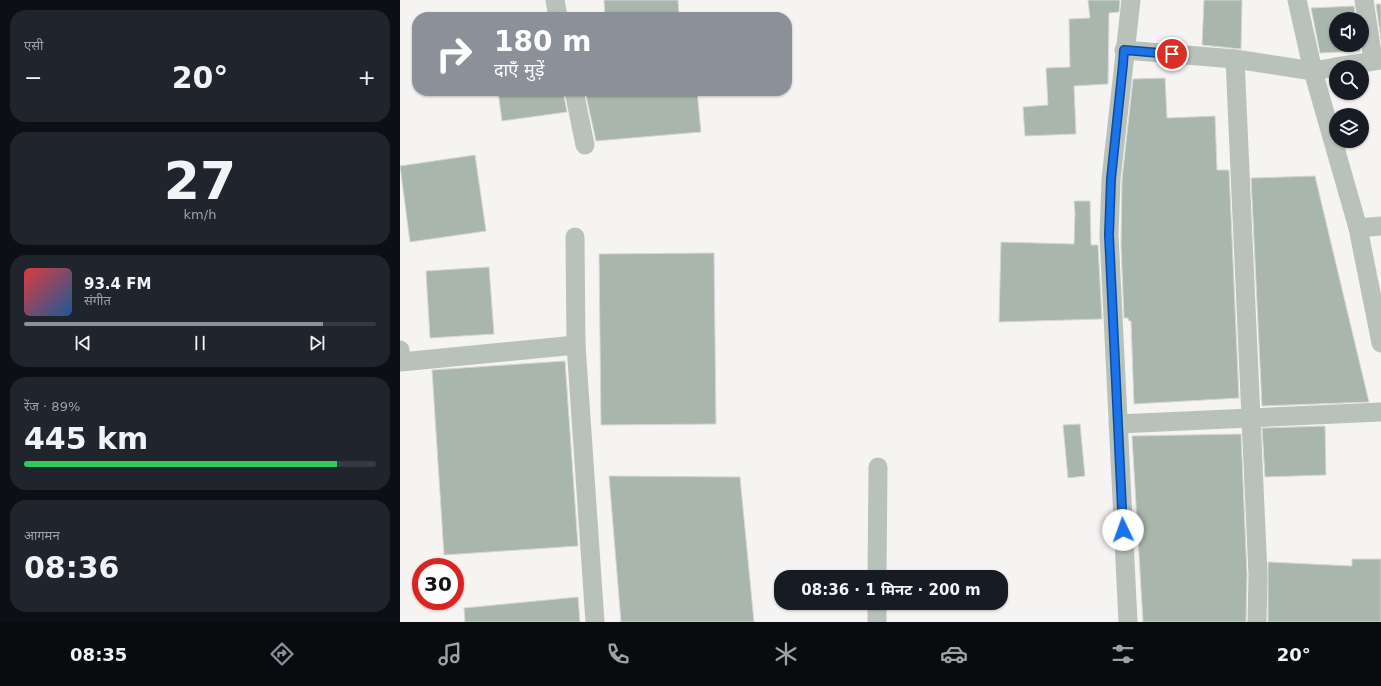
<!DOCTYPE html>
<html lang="hi">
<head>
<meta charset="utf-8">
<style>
  :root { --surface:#171b24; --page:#20242c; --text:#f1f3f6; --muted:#9ea1a6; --line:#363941; --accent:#8c9099 }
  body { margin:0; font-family:"DejaVu Sans","Noto Sans Devanagari",sans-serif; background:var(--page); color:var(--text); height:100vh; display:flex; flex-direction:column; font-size:15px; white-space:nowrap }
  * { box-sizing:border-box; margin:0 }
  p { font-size:13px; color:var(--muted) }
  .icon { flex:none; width:22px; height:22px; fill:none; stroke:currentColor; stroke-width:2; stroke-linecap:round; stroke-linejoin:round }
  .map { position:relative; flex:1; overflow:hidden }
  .side { display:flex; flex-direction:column; gap:10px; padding:10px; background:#0d0f14; width:400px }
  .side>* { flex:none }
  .hud { position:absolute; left:12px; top:12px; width:380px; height:84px; border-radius:16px; box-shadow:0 1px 3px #0004; background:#8c9099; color:#fff; overflow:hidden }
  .controls { position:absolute; left:929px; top:12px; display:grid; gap:8px }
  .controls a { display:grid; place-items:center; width:40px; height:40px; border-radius:50%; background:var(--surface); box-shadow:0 1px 3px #0004; font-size:20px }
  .speed { position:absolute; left:12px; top:558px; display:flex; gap:8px; font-size:20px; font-weight:700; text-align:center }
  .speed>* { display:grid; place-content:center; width:52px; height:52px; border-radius:50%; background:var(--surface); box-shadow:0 1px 3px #0004; line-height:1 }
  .speed .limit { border:6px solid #d22; background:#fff; color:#111 }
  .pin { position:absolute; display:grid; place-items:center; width:34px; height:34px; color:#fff; margin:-17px; border:2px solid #fff; border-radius:50%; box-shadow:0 1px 4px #0007 }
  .me { position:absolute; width:44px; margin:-22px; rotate:357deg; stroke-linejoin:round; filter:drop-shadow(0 0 3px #0008) }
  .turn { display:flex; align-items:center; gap:14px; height:84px; padding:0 16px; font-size:18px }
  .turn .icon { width:52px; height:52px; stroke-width:2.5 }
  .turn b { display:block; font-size:28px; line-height:34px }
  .big { font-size:30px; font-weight:700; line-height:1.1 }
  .side .card { flex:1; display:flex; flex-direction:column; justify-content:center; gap:6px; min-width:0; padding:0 14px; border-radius:16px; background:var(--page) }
  .side .dial { align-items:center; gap:0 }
  .dial b { font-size:52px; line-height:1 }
  .song { display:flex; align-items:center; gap:12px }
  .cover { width:48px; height:48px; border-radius:6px; background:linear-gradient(135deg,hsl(0 70% 55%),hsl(210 70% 35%)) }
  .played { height:4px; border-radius:2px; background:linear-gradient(90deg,var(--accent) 85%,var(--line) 85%) }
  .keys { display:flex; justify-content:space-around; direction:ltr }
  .heat { display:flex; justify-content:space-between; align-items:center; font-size:22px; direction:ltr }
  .charge { height:6px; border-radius:3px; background:linear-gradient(90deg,#34c759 89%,var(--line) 0) }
  .trip { position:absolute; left:374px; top:570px; width:234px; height:40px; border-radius:16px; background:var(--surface); box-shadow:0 1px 3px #0004; font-weight:700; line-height:40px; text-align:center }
  .tabs { display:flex; height:64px; justify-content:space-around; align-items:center; background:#090b0e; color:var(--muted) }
  .tabs .icon { width:28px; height:28px }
  .tabs .on { color:var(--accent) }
  .tabs b { font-size:18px; color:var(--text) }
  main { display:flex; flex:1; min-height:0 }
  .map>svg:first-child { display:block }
  .building { fill:#a8b6ac; stroke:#d8d5d6 }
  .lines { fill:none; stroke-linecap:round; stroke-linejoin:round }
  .minor { stroke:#b8c2bb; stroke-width:19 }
  .route-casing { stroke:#114b97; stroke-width:10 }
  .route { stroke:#1a73e8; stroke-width:7 }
</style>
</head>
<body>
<main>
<section class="side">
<div class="card"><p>एसी</p>
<div class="heat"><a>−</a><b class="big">20°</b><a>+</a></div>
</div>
<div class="card dial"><b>27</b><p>km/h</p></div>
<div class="card">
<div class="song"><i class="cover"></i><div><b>93.4 FM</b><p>संगीत</p></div></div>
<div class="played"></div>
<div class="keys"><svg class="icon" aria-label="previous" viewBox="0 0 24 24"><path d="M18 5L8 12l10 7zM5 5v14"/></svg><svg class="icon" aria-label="pause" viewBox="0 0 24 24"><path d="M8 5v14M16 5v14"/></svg><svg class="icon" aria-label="next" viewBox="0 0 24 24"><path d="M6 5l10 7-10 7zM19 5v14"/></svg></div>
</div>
<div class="card"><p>रेंज · 89%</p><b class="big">445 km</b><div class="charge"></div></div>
<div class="card"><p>आगमन</p><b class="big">08:36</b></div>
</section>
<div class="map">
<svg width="981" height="622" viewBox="0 0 981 622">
  <rect width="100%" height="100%" fill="#f6f3f3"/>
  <g class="building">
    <polygon points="204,0 278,0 279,17 205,17"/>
    <polygon points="688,0 720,0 719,12 709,13 708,84 674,86 676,134 625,136 623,107 648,105 646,68 670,67 669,19 690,18"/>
    <polygon points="804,0 842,0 841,49 802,45"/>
    <polygon points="976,4 981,4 981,39"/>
    <polygon points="954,6 956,19 936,19 936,45 960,45 960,51 920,53 911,8"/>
    <polygon points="765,78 767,118 815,116 817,170 829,170 839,398 734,404 731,321 729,321 728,318 724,318 721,245 722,179 733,79"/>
    <polygon points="98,91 163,91 167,112 102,121"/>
    <polygon points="185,91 297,91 301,132 196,141"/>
    <polygon points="75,155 86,231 10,242 0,166"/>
    <polygon points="915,176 969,402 862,406 851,178"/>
    <polygon points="674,201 690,201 691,245 698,245 702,319 599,322 601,242 674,244 675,213"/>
    <polygon points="314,253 316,424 201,425 199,254"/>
    <polygon points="89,267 94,334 30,338 26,271"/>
    <polygon points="165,361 178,546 44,555 32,370"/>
    <polygon points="680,424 685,476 668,478 663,425"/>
    <polygon points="925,426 926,475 865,477 862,428"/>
    <polygon points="841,434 847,575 846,622 743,622 732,436"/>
    <polygon points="209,476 340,477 354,622 221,622"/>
    <polygon points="952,559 981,559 981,622 868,622 868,562 952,566"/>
    <polygon points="178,597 180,622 65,622 64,608"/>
  </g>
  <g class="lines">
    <g class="minor">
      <polyline points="155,0 158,17"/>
      <polyline points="897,0 913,71 958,228 981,343"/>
      <polyline points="964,0 973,60"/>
      <polyline points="724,50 835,59 913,71 936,67"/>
      <polyline points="835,59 858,575 857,622"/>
      <polyline points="936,67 981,60"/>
      <polyline points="174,91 185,145"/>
      <polyline points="958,228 981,226"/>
      <polyline points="175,237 176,345 195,622"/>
      <polyline points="0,350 1,362 176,345"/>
      <polyline points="718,424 981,412"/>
      <polyline points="477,577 478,467"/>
      <polyline points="477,622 477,603"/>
      <polyline points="728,622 709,235 711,179 731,0"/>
    </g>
  </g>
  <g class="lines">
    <defs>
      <polyline id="route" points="723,530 709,235 711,179 723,64 724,50 772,54"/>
    </defs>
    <use href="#route" class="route-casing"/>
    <use href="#route" class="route"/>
  </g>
</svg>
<div class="controls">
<a><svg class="icon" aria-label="sound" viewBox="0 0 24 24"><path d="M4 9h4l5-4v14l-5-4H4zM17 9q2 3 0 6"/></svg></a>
<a><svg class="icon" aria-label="search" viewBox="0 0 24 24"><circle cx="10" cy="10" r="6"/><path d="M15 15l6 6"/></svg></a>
<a><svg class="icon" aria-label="layers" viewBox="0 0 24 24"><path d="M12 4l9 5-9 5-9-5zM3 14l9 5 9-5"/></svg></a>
</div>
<div class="speed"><div class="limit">30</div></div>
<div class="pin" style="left:772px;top:54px;background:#d93025"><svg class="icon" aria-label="arrive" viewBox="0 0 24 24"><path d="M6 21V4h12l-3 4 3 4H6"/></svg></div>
<svg class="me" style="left:723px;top:530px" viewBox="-20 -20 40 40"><circle r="19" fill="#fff"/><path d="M0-13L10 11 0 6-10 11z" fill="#1a73e8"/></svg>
<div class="trip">08:36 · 1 मिनट · 200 m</div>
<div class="hud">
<div class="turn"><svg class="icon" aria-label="right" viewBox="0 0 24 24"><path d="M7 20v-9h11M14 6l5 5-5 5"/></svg><div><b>180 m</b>दाएँ मुड़ें</div></div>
</div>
</div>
</main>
<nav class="tabs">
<b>08:35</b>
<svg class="icon on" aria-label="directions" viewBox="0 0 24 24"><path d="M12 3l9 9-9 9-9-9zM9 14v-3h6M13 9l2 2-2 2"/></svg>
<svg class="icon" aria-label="music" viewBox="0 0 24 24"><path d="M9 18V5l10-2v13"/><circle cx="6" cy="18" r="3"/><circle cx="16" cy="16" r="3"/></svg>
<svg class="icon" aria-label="phone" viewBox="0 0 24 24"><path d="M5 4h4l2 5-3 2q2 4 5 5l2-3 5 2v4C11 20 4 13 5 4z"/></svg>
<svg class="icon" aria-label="climate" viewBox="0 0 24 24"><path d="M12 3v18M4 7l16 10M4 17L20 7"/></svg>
<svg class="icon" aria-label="car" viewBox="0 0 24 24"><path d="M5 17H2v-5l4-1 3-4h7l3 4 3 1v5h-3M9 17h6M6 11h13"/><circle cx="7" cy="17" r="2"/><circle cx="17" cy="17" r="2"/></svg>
<svg class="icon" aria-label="filters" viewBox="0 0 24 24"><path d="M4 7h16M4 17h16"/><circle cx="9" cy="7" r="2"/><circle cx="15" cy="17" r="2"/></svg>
<b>20°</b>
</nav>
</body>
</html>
